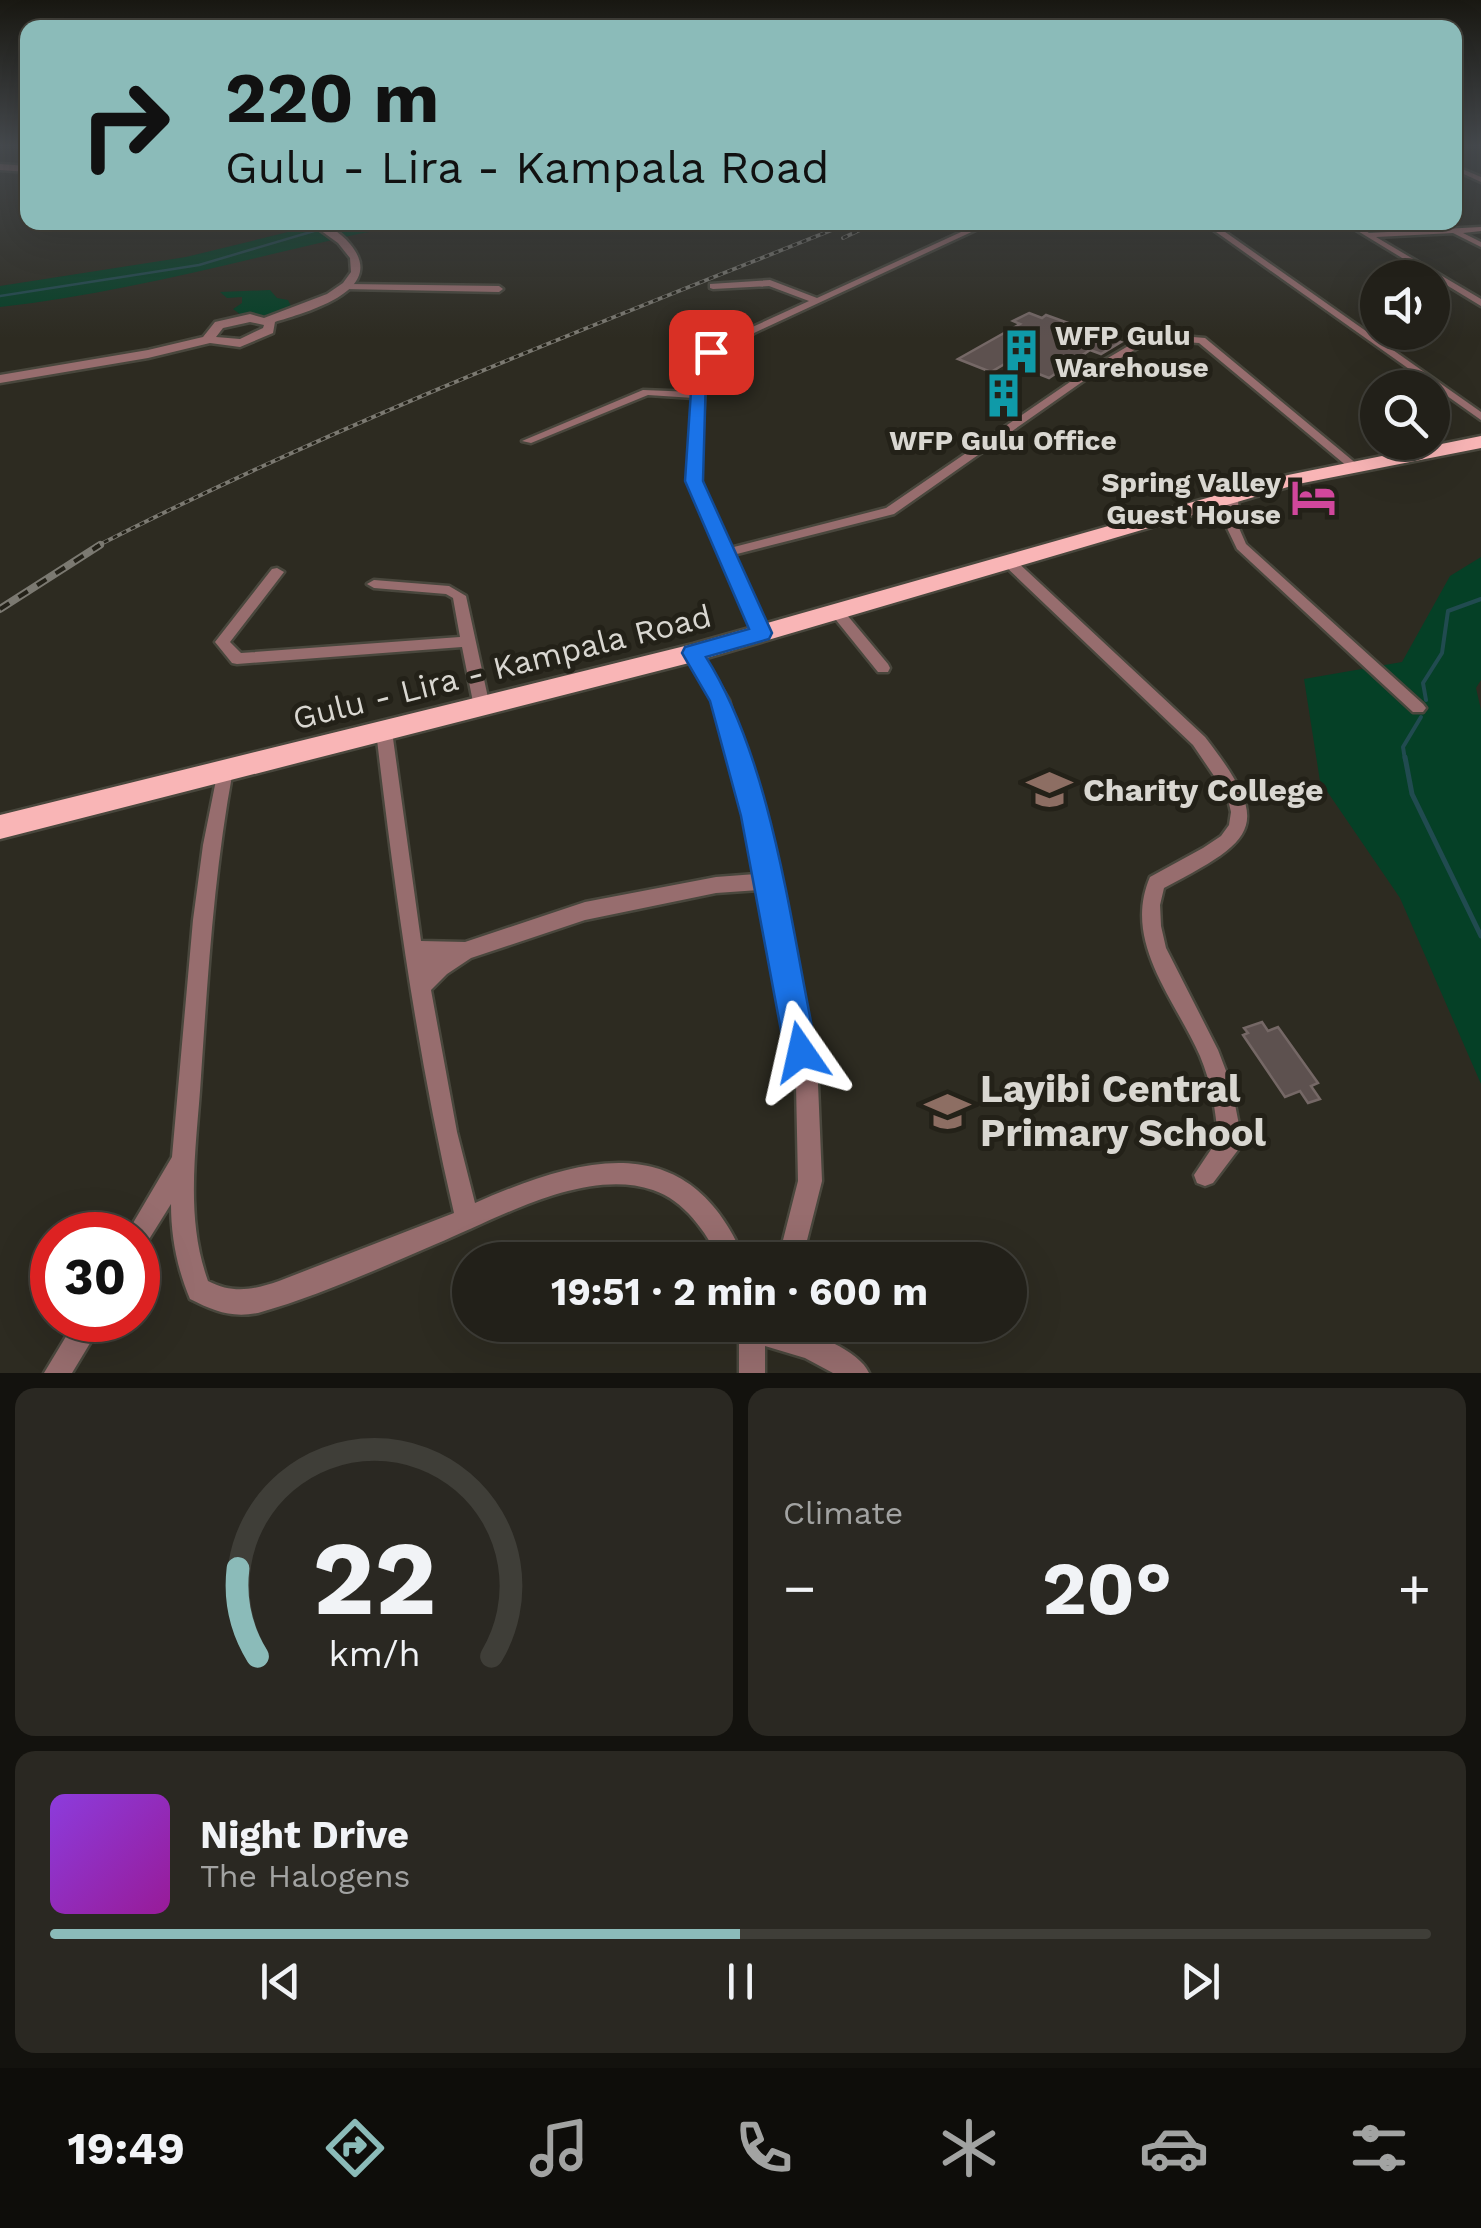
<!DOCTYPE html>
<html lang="en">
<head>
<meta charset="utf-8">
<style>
  :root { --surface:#222019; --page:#2a2822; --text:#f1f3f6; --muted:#a2a3a2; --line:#3f3e38; --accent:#8bbbb9 }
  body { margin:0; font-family:"Work Sans",sans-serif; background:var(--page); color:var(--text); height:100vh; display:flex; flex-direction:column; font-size:38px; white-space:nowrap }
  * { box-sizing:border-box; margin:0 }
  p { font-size:32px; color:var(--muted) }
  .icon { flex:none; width:55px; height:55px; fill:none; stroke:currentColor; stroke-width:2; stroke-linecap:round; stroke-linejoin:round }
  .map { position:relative; height:1373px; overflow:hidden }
  .details { display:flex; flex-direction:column; gap:15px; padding:15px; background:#13120e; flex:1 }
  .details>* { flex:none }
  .guide { position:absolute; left:20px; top:20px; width:1442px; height:210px; border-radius:20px; box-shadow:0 10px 40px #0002,0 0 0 2px var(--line); background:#8bbbb9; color:#111; overflow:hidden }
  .controls { position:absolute; left:1360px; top:260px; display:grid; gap:20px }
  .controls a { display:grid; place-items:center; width:90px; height:90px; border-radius:50%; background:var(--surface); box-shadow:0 10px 40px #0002,0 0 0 2px var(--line); font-size:50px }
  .speed { position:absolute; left:30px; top:1212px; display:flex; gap:20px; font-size:50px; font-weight:700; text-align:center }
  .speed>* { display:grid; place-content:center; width:130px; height:130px; border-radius:50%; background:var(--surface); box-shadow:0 10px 40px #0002,0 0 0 2px var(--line); line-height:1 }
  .speed .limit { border:15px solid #d22; background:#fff; color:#111 }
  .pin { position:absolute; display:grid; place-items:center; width:85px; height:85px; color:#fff; margin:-42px; border-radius:20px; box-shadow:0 5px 15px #0006 }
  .me { position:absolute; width:110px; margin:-55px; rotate:349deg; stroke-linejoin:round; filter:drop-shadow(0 0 8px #0008) }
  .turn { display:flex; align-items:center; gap:35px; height:210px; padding:0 40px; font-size:45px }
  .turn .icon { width:130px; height:130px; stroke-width:2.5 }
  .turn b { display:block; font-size:70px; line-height:85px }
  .big { font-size:75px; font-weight:700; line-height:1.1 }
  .details .widget { flex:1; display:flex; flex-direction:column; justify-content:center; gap:15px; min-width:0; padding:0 35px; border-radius:20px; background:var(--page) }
  .details .dial { align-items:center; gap:0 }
  .dial svg { height:260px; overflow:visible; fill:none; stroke:var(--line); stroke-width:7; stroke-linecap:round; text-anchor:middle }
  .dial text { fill:var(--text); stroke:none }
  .song { display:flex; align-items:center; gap:30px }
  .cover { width:120px; height:120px; border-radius:15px; background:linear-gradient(135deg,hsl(270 70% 55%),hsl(300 70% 35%)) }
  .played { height:10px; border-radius:5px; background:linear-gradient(90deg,var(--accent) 50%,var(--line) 50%) }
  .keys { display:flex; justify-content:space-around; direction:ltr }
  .heat { display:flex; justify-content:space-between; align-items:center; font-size:55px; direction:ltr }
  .details .tiles { flex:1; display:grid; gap:15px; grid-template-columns:1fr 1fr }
  .widget:last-child { grid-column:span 2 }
  .trip { position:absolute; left:452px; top:1242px; width:575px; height:100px; border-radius:50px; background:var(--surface); box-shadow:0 10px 40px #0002,0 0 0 2px var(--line); font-weight:700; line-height:100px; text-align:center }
  .tabs { display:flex; height:160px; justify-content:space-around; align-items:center; background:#0e0d0a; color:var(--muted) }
  .tabs .icon { width:70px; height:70px }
  .tabs .selected { color:var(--accent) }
  .tabs b { font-size:45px; color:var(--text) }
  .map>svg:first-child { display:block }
  .green { fill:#054026 }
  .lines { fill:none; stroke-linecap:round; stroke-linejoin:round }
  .stream-far2 { stroke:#214b50; stroke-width:2.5 }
  .stream-far1 { stroke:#214b50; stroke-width:4 }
  .stream { stroke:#214b50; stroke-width:5 }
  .building { fill:#5d514f; stroke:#756866; stroke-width:2.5 }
  .minor-casing { stroke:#49473d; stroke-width:5 }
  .tertiary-casing { stroke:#49473d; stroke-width:5 }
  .primary-casing { stroke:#49473d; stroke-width:5 }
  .minor { fill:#976d6e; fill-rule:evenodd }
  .tertiary { fill:#976d6e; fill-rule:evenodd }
  .primary { fill:#f9b5b6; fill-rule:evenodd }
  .rail-far1-casing { stroke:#7b7971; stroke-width:4 }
  .rail-casing { stroke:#7b7971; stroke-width:8 }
  .rail-far1 { stroke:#232118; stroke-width:2.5; stroke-dasharray:5; stroke-linecap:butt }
  .rail { stroke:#232118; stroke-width:4; stroke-dasharray:11; stroke-linecap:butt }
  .route { fill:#1a73e8; stroke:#114b97; stroke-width:2.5 }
  .labels { text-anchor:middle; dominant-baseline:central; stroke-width:10; stroke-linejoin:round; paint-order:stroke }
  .far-poi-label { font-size:28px; font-weight:bold; fill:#d9d7d1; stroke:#232118; text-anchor:start }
  .street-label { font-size:32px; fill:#d9d7d1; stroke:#232118 }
  .poi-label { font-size:32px; font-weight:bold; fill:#d9d7d1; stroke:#232118; text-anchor:start }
  .near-poi-label { font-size:38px; font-weight:bold; fill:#d9d7d1; stroke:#232118; text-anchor:start }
</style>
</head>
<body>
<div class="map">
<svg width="1481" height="1373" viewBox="0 0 1481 1373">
  <rect width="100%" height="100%" fill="#2d2b21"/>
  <g class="green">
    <path d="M325,223H464C427,234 394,226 358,234C239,261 122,293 0,307V286L186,257Z"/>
    <polygon points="270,290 277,298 288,300 292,308 249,321 233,309 242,303 242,297 227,298 220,292"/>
    <polygon points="1481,557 1481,680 1476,688 1481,710 1481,1084 1400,898 1320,781 1304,679 1402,662 1450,576"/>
  </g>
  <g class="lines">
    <g class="stream-far2">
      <polyline points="330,227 356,222"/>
      <polyline points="0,296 199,265 314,231"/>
    </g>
    <g class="stream-far1">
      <polyline points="1426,700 1423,683 1442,653 1448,611 1481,599"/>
      <polyline points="1405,760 1403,747 1421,717"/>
    </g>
    <polyline class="stream" points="1405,757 1412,794 1481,936"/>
  </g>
  <g class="building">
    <polygon points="1029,313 1042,318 1046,315 1121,342 1101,354 1090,350 1049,378 1008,362 991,372 958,359 1020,324 1013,321"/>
    <polygon points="1262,1022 1268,1031 1278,1027 1318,1083 1311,1086 1320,1099 1308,1103 1300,1091 1285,1097 1243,1035 1248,1033 1244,1028"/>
  </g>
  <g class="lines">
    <defs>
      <g id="minor">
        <polygon points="1455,166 1481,177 1481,182 1455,170"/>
        <polygon points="983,222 993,222 754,333 706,362 700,481 730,548 886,508 1086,371 1135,342 1157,334 1205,338 1358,465 1352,468 1348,467 1199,343 1158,340 1141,346 1092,375 894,514 733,555 768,633 761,638 754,633 688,481 694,398 648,395 531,443 522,441 643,390 694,392 698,359 748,329 809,301 769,286 713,289 710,288 710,284 770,280 817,298"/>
        <polygon points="1202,222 1211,222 1481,412 1481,420"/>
        <polygon points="1343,222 1352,222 1369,233 1481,227 1481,231 1463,233 1481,242 1481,247 1453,233 1376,237 1481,299 1481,306"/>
        <polygon points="348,284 499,286 503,289 499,292 345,289 344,287"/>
        <polygon points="1232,492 1238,496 1239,528 1246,544 1423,704 1426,708 1423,712 1413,712 1237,549 1227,528 1226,496"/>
        <path d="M1009,558L1014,559L1205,737C1274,826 1257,839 1164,888L1160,905L1161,926L1166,948L1218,1050L1231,1084L1240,1130L1241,1142L1238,1150L1213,1183L1205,1186L1197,1183L1194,1175L1218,1139C1216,1111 1211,1082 1200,1056C1175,999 1122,942 1150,877L1203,848L1221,836L1229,825L1231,812L1227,795L1193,745L1004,565L1003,562Z"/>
        <polygon points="277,568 284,572 230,642 241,653 460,637 453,598 446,594 374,588 367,584 374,580 449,586 466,596 490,707 487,711 477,711 474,707 462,647 237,664 232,663 215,642 272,569"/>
        <polygon points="837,607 842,609 888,664 890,668 888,672 878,672 832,615 830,612 832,609"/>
        <path d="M693,648L698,649L729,700L763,816L818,1084L822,1181L802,1260H778L798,1181L796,1084L759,890L716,893L585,920L471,958L447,974L431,990L457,1132L475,1203C582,1156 689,1125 745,1260H720C706,1232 684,1200 653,1190C585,1167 497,1219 436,1244C378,1269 318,1296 258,1313C231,1318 214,1311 190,1299C177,1268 171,1237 171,1204L146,1244L138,1248V1235H126L172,1157L193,920L203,845L219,765L225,763L231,765L233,770C214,872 208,973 201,1076C197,1144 184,1215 208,1281C233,1294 253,1290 279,1281L454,1213C417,1054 395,893 376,731L378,727H390L392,731L421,941L465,942L585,902L716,877L756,874L745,816L714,700L686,653Z"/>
        <polygon points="76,1320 104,1320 72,1373 44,1373"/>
        <path d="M739,1325C755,1325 772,1323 788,1326C810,1331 860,1351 869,1373H833L805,1358L765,1346V1373H739Z"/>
      </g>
      <g id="tertiary">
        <polygon points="0,164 28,166 28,172 0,170"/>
        <path d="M309,222C325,222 340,232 350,244C389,290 308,312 275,322L273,333L240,347L210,343L148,358L0,383V375L148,350L203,337L215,322L250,314L264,318L327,294L343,283L351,272L350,258L338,243ZM250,322L264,325L263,328L240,339L216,337L223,328Z"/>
      </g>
      <polygon id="primary" points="1481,436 1481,448 1298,484 693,662 0,839 0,815 693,644 1288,475"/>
    </defs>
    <use href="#minor" class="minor-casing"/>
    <use href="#tertiary" class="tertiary-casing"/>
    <use href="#primary" class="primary-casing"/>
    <use href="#minor" class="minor"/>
    <use href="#tertiary" class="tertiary"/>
    <use href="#primary" class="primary"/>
    <defs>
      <g id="rail-far1">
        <polyline points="843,238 877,222"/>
        <path d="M95,547C340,422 597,324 852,222"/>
      </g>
      <polyline id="rail" points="0,609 100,545"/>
    </defs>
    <use href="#rail-far1" class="rail-far1-casing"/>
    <use href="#rail" class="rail-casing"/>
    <use href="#rail-far1" class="rail-far1"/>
    <use href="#rail" class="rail"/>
  </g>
  <linearGradient id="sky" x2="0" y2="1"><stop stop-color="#191812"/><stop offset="0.43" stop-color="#464a4e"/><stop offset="1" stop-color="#464a4e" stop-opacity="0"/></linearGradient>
  <rect width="1481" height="338" fill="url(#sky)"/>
  <path class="route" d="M711,348L718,352L708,362L706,376L703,481L772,633L769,639L706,657C773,763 791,928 817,1052L812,1063L801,1067L790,1063L785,1052L741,816L710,701L682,653L685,647L749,629L685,481L693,361Z"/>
  <defs>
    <symbol id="building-bare" viewBox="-9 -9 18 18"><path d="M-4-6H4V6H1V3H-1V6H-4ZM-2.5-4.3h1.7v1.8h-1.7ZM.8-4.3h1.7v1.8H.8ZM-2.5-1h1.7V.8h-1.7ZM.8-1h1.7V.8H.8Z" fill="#0f9aa8" stroke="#232118" stroke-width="2.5" paint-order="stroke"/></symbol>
    <symbol id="hotel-bare" viewBox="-9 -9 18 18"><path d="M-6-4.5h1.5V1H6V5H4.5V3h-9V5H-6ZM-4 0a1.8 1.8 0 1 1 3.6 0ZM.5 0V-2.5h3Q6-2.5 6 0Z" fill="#d1479c" stroke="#232118" stroke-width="2.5" paint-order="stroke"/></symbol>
    <symbol id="school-bare" viewBox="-9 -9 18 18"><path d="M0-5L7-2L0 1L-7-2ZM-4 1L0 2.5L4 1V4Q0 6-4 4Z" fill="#8d6e63" stroke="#232118" stroke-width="2.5" paint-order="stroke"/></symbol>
  </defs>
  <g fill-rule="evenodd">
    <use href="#building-bare" x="990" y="320" width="63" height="63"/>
    <use href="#building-bare" x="972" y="364" width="63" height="63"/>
    <use href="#hotel-bare" x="1282" y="466" width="63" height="63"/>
    <use href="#school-bare" x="1018" y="758" width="63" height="63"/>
    <use href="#school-bare" x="916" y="1080" width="63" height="63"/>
  </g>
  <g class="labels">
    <g class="far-poi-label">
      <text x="1055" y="335">WFP Gulu<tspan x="1055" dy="32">Warehouse</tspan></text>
      <text x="1003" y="440" text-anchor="middle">WFP Gulu Office</text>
      <text x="1281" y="482" text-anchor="end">Spring Valley<tspan x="1281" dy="32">Guest House</tspan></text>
    </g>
    <g class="street-label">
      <text transform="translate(502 667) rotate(-14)">Gulu - Lira - Kampala Road</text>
    </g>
    <g class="poi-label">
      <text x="1083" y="790">Charity College</text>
    </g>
    <g class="near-poi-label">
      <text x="980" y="1089">Layibi Central<tspan x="980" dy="44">Primary School</tspan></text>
    </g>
  </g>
</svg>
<div class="controls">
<a><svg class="icon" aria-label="sound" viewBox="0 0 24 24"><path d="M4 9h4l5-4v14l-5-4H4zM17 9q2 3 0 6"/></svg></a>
<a><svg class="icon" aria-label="search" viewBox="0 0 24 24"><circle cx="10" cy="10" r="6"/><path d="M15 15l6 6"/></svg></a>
</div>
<div class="speed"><div class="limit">30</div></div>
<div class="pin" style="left:711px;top:352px;background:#d93025"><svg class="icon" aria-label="arrive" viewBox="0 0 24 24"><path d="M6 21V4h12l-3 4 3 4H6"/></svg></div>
<svg class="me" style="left:801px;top:1052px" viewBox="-20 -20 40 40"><path d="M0-17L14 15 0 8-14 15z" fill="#1a73e8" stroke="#fff" stroke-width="4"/></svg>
<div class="trip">19:51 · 2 min · 600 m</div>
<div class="guide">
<div class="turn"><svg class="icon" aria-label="right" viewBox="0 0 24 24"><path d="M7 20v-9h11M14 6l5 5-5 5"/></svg><div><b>220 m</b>Gulu - Lira - Kampala Road</div></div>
</div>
</div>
<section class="details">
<div class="tiles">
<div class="widget dial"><svg viewBox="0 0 100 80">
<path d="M14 69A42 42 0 1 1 86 69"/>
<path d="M14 69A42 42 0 0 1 8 42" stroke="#8bbbb9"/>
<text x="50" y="56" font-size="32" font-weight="700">22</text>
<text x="50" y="72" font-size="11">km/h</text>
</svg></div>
<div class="widget"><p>Climate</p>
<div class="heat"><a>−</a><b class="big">20°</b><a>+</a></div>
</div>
<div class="widget">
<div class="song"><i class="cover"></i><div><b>Night Drive</b><p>The Halogens</p></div></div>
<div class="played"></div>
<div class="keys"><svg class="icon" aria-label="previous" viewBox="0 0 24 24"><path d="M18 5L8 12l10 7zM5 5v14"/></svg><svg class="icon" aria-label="pause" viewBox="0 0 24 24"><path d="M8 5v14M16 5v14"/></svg><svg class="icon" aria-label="next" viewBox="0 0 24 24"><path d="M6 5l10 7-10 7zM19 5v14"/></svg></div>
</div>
</div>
</section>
<nav class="tabs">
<b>19:49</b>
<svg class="icon selected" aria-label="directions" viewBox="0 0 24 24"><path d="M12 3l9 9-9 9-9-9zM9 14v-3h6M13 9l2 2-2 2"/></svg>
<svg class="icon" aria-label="music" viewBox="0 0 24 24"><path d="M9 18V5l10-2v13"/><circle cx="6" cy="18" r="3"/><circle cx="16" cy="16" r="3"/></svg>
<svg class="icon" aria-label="phone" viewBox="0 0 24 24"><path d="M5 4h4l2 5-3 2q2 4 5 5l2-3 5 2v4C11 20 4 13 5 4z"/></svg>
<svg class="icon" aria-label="climate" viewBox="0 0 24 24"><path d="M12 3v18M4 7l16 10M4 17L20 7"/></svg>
<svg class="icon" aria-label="car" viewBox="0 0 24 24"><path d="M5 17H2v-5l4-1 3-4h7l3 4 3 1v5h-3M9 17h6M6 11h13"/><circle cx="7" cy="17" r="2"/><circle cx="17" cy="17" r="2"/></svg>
<svg class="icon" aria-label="filters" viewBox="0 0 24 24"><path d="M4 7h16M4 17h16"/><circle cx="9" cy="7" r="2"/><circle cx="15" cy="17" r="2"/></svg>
</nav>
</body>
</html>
